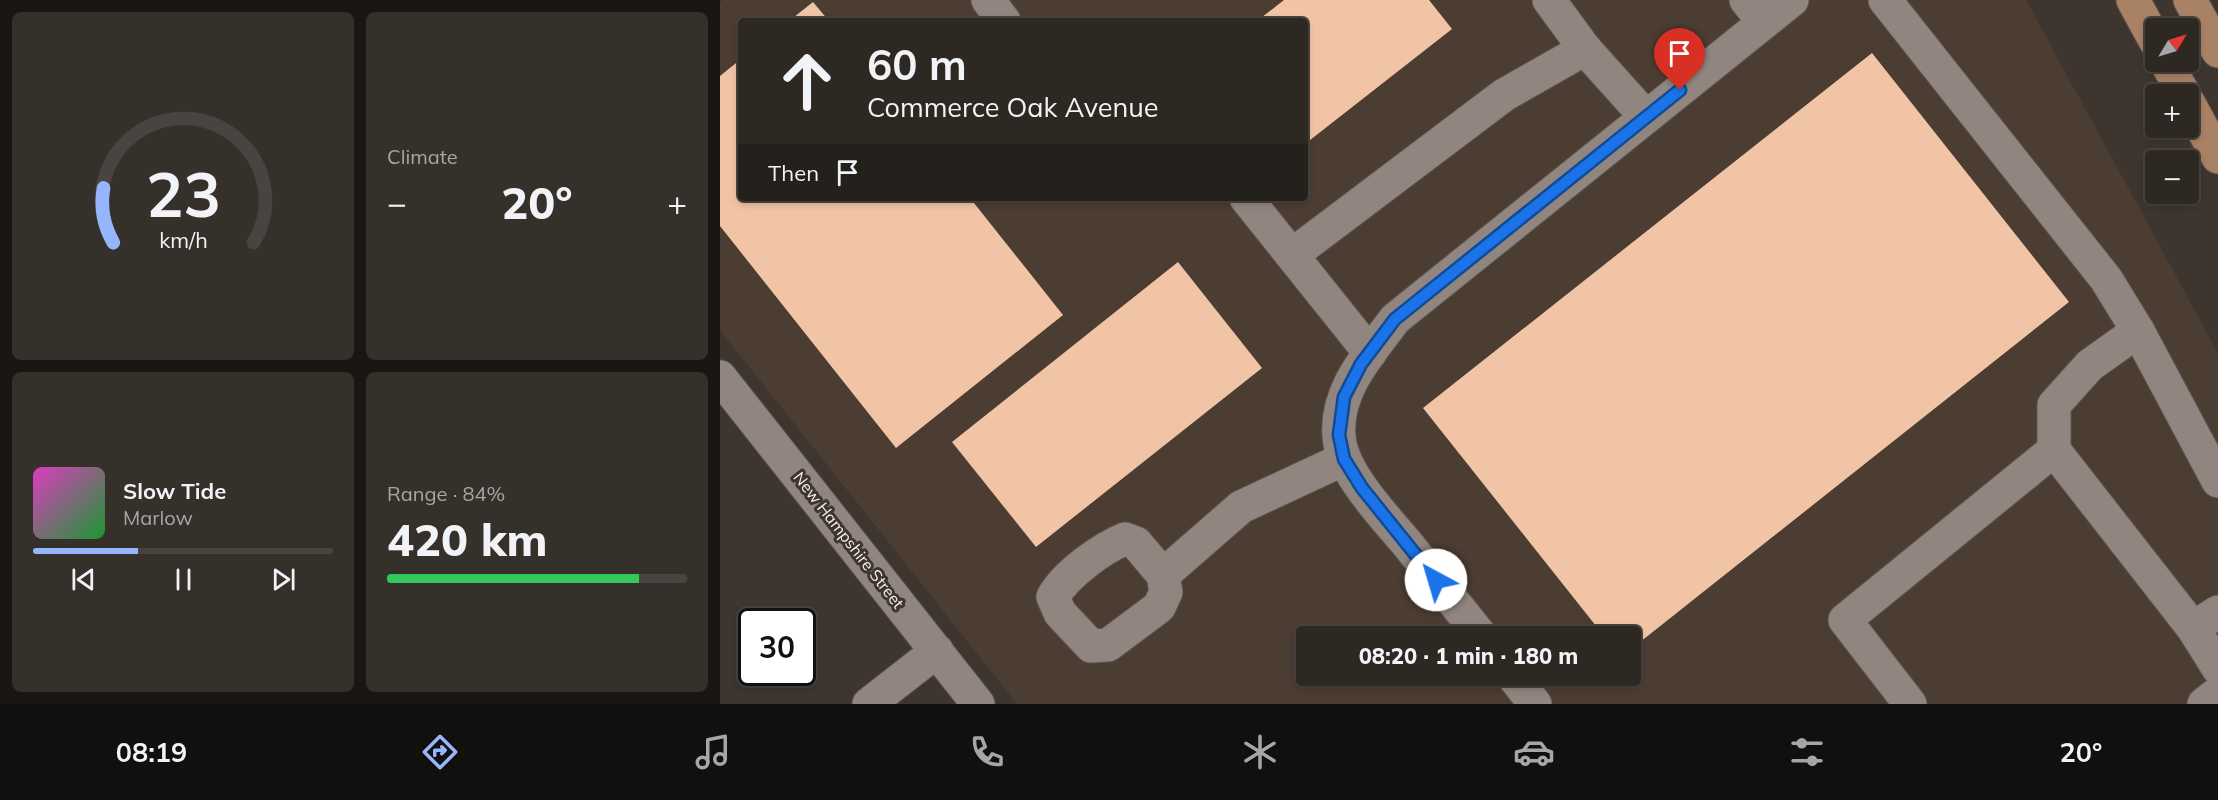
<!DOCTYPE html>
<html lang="en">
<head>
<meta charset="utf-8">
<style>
  :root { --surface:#2e2823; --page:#36302b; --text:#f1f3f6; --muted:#a7a6a6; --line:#494441; --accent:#95b6fd }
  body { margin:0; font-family:Mulish,sans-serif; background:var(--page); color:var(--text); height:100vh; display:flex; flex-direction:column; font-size:22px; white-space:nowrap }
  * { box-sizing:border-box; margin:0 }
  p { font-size:20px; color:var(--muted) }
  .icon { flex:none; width:33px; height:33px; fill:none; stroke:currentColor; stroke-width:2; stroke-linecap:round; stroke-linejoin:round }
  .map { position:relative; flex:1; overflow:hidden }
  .side { display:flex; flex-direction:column; gap:12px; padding:12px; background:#191613; width:720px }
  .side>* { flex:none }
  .top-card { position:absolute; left:18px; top:18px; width:570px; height:183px; border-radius:6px; box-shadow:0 3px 9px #0003,0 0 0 2px var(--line); background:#2e2823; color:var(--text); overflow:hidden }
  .needle { width:39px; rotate:52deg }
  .tools { position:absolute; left:1425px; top:18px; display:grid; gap:12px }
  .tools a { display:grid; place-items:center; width:54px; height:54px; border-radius:6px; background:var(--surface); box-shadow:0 3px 9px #0003,0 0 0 2px var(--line); font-size:30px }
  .speed { position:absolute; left:18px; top:608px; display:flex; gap:12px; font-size:30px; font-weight:700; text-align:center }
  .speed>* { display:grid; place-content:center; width:78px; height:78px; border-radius:50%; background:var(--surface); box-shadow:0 3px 9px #0003,0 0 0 2px var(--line); line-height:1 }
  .speed .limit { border:3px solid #111; border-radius:9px; background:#fff; color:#111 }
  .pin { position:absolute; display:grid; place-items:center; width:51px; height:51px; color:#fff; margin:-62px -26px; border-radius:50% 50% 50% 0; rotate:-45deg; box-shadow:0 0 6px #0007 }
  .pin .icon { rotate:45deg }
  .me { position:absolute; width:66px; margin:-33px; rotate:321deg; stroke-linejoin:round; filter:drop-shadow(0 0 4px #0008) }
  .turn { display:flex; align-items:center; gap:21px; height:126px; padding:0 30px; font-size:27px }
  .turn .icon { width:78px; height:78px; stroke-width:2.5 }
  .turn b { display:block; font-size:42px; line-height:51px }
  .then { display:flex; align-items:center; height:57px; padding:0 30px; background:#0003; gap:12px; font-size:22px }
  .big { font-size:45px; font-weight:800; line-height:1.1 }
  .side .widget { flex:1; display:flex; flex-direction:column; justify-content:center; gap:9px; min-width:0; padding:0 21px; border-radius:9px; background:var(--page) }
  .side .dial { align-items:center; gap:0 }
  .dial svg { height:156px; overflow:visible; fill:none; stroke:var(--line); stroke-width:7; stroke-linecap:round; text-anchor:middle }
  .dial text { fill:var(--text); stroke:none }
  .song { display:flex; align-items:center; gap:18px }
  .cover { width:72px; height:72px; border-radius:9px; background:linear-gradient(135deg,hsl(310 70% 55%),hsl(130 70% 35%)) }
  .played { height:6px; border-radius:3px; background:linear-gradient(90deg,var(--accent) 35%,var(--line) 35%) }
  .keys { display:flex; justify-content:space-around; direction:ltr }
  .heat { display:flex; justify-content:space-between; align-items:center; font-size:33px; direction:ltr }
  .charge { height:9px; border-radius:4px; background:linear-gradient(90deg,#34c759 84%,var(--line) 0) }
  .side .tiles { flex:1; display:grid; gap:12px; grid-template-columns:repeat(2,1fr) }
  .trip { position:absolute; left:576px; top:626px; width:345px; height:60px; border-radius:6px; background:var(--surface); box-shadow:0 3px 9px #0003,0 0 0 2px var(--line); font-weight:800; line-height:60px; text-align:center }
  .tabs { display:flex; height:96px; justify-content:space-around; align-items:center; background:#12100e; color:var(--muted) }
  .tabs .icon { width:42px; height:42px }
  .tabs .current { color:var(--accent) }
  .tabs b { font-size:27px; color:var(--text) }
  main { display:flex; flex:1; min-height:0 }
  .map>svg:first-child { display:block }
  .built { fill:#4c3d33; fill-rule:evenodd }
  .building { fill:#f1c4a6 }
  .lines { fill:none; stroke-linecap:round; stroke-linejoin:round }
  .minor-casing { stroke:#5c544f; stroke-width:35 }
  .major-casing { stroke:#5c544f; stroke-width:35 }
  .minor { stroke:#91867f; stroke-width:33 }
  .major { stroke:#a98165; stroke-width:33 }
  .route-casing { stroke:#114b97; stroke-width:15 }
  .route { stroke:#1a73e8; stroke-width:10 }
  .labels { text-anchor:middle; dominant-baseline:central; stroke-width:6; stroke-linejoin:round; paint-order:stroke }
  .street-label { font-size:16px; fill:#f7f1ee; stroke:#3e352f }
</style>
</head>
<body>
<main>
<section class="side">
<div class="tiles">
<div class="widget dial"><svg viewBox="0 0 100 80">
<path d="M14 69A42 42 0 1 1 86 69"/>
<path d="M14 69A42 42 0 0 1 9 41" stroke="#95b6fd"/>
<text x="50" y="56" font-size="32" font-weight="700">23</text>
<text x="50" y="72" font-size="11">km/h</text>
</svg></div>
<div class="widget"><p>Climate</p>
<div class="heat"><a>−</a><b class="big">20°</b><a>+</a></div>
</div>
<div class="widget">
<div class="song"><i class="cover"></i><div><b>Slow Tide</b><p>Marlow</p></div></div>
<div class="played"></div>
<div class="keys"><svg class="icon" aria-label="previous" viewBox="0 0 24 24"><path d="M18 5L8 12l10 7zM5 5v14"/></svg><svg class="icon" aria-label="pause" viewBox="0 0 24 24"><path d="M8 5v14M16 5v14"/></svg><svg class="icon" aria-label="next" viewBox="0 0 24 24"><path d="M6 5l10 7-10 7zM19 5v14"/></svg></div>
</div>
<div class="widget"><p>Range · 84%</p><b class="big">420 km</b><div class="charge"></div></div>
</div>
</section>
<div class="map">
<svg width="1498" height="704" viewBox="0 0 1498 704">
  <rect width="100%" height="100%" fill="#3e352f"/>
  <path class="built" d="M3,0H1306L1498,353V698L1490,704H297L0,330V2ZM21,21H585V198H21ZM586,636H910V675H586Z"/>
  <g class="building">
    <polygon points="564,0 709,0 732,29 585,144 585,21 537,21"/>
    <polygon points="93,2 109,21 69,21"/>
    <polygon points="1152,53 1349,302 910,650 910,636 884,636 703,408"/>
    <polygon points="21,59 21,198 250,198 343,315 176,448 0,226 0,76"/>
    <polygon points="458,262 542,368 316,547 232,442"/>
  </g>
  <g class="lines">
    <defs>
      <g id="minor">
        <polyline points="268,0 284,21"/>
        <polyline points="829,0 865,49"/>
        <polyline points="1026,0 1044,22"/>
        <polyline points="1165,0 1386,279 1418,331"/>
        <polyline points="526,198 650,353"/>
        <polyline points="572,255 784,95 865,49 926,117"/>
        <polyline points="0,377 258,704"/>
        <polyline points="1498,481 1418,331 1370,365 1334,405 1334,450 1473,628 1498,668"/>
        <path d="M443,575L416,543L405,539C382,548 345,575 333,597L340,613L371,646L388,645L439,607L446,592L443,575L521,507L624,459"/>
        <polyline points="1473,628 1498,612"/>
        <path d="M761,636C737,606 713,576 689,546C666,518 621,473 619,436C615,390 650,353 675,319L1072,0"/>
        <polyline points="792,675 815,704"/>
        <polyline points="149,704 217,651"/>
        <polyline points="1190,704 1125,620 1334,450"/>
        <polyline points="1484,704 1498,693"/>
      </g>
      <g id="major">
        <polyline points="1413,0 1436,42"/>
        <polyline points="1470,0 1498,51"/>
        <polyline points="1446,62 1464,94"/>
        <polyline points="1468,102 1498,157"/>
      </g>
    </defs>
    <use href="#minor" class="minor-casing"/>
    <use href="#major" class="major-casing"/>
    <use href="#minor" class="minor"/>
    <use href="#major" class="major"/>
  </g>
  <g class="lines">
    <defs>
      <polyline id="route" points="716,580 642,488 624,459 619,435 624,397 641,364 675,319 960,90"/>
    </defs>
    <use href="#route" class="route-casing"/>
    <use href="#route" class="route"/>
  </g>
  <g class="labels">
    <g class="street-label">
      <text transform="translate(129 540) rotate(52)">New Hampshire Street</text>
    </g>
  </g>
</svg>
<div class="tools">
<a><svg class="needle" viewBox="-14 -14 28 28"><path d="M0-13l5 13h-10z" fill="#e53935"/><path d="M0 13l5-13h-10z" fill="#a7a6a6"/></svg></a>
<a>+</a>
<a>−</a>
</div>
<div class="speed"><div class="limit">30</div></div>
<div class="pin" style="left:960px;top:90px;background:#d93025"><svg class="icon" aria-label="arrive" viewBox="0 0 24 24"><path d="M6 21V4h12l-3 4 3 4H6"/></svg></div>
<svg class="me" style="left:716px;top:580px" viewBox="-20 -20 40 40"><circle r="19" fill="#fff"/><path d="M0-13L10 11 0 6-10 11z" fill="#1a73e8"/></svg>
<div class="trip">08:20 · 1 min · 180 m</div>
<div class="top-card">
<div class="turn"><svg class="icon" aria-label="ahead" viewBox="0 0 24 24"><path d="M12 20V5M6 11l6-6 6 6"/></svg><div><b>60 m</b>Commerce Oak Avenue</div></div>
<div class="then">Then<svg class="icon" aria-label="arrive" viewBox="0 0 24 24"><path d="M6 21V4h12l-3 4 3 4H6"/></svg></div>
</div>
</div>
</main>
<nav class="tabs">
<b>08:19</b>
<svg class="icon current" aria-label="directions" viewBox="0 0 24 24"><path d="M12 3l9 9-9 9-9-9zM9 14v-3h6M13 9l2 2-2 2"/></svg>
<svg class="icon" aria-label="music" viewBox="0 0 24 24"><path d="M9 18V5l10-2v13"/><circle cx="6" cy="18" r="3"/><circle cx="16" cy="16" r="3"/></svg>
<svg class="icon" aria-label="phone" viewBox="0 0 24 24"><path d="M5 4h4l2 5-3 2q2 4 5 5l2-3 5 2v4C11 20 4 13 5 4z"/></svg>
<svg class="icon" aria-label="climate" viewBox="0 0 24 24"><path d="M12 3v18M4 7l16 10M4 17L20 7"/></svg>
<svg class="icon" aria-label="car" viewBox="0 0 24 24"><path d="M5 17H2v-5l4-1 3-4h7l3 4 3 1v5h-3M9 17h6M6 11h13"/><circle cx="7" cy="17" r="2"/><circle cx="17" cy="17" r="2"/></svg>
<svg class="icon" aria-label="filters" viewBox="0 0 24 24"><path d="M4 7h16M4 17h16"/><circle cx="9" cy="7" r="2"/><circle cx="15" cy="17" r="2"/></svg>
<b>20°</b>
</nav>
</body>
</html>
